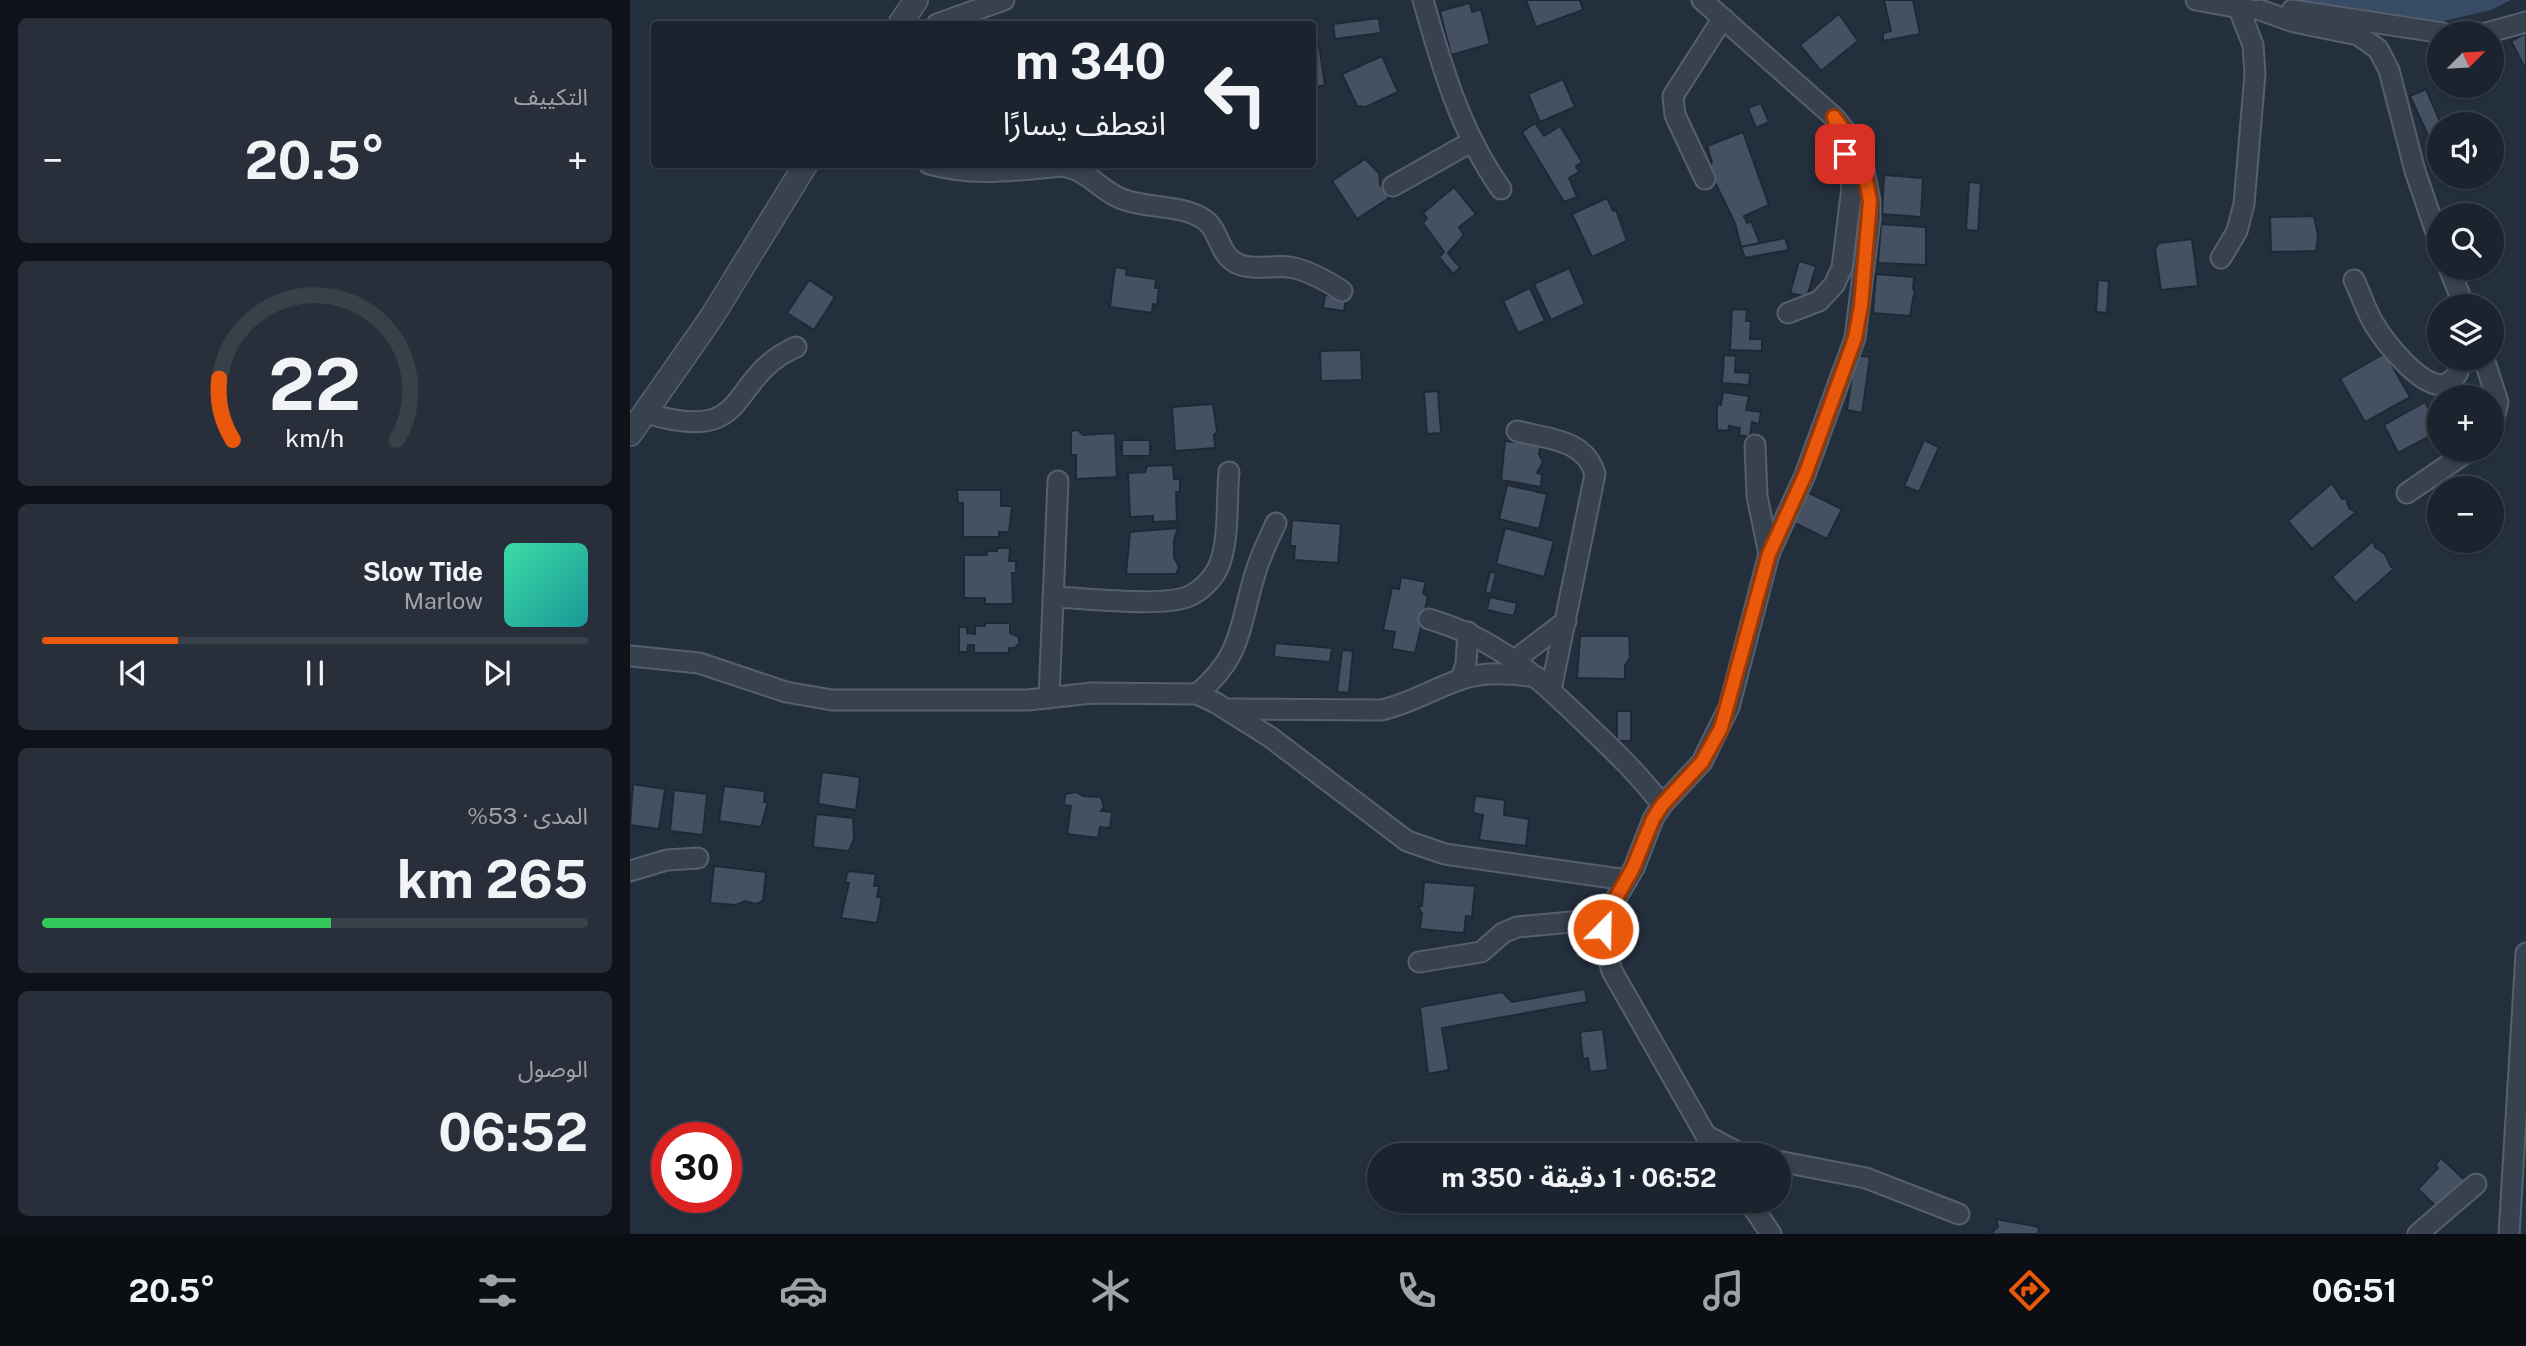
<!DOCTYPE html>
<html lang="ar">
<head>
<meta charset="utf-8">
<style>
  :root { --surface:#1b232e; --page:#282f3a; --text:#f1f3f6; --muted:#a0a4aa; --line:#39404a; --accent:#ea580c }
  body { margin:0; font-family:"Public Sans","Noto Sans Arabic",sans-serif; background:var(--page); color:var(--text); direction:rtl; height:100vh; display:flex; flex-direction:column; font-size:26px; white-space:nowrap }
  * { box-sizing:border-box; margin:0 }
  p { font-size:23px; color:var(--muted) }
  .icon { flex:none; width:38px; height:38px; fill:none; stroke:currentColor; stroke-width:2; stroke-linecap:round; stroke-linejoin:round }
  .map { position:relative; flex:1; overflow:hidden; direction:ltr }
  .drawer { display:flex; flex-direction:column; gap:18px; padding:18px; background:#0f1319; width:630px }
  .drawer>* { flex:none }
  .guide { position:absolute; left:21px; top:21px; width:665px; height:147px; border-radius:7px; box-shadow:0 2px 5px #0004,0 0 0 2px var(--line); direction:rtl; background:#1b232e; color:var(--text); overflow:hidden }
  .needle { width:46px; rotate:66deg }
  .fabs { position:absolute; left:1797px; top:21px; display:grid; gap:14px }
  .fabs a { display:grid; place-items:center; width:77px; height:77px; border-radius:50%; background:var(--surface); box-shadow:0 2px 5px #0004,0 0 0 2px var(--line); font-size:35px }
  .speed { position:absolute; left:21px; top:1122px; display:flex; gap:14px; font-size:35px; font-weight:700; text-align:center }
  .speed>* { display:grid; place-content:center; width:91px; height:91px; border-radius:50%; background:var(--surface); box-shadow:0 2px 5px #0004,0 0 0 2px var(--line); line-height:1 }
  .speed .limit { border:10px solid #d22; background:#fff; color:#111 }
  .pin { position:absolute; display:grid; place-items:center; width:60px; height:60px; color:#fff; margin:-30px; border-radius:14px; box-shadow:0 4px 10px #0006 }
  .me { position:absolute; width:77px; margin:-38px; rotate:23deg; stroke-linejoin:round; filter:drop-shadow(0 0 5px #0008) }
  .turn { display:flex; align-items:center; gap:24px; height:147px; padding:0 35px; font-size:32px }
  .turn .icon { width:91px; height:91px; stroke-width:2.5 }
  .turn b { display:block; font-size:49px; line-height:60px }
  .big { font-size:52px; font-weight:700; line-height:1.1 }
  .drawer .widget { flex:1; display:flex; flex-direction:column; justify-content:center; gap:10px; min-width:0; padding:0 24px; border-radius:10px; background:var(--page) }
  .drawer .dial { align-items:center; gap:0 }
  .dial svg { height:182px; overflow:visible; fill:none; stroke:var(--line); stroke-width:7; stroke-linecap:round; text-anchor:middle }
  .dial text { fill:var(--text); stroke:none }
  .song { display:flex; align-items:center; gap:21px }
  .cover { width:84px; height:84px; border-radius:10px; background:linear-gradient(135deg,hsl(160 70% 55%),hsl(180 70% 35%)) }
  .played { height:7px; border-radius:4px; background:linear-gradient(90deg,var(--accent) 25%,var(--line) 25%) }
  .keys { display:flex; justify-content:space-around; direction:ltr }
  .heat { display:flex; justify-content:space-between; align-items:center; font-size:38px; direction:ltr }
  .charge { height:10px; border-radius:5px; background:linear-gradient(90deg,#34c759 53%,var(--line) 0) }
  .trip { position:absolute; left:737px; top:1143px; width:424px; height:70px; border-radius:35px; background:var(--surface); box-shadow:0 2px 5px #0004,0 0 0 2px var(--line); font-weight:700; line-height:70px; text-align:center; direction:rtl }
  .tab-bar { display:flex; height:112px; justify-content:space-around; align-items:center; background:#0b0e12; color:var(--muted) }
  .tab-bar .icon { width:49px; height:49px }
  .tab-bar .current { color:var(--accent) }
  .tab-bar b { font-size:32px; color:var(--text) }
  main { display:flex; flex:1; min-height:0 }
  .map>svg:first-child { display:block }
  .water { fill:#394c67 }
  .building { fill:#455162; stroke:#1f2835; stroke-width:2 }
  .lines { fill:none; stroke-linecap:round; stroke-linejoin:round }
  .minor-casing { stroke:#565f6c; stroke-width:23 }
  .tertiary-casing { stroke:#565f6c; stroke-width:26 }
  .minor { stroke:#38414e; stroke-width:19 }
  .tertiary { stroke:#38414e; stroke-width:23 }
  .route-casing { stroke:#983908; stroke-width:18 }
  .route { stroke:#ea580c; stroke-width:12 }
</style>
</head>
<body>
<main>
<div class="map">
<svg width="1896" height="1234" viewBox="0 0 1896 1234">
  <rect width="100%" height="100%" fill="#242f3e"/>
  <polygon class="water" points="1668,0 1881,0 1861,10 1801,24 1769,16 1677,7"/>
  <g class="building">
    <polygon points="896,0 950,0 953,10 906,27"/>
    <polygon points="1254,0 1283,0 1290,34 1253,41 1253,33 1261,31"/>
    <polygon points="840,3 842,12 851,9 860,44 821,55 810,11"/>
    <polygon points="1209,14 1228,41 1191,71 1170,45"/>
    <polygon points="749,18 751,33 705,39 703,24"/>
    <polygon points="1896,33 1896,70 1881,41"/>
    <polygon points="689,45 695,85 682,88 682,46"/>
    <polygon points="752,56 768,92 736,107 727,106 712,74"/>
    <polygon points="933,79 945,107 910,122 898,94"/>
    <polygon points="1796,89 1811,124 1810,139 1801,142 1780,96"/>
    <polygon points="1131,103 1139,122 1126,128 1118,108"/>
    <polygon points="905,123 914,136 930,126 952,162 946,166 949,172 939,178 947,197 934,202 892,132"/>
    <polygon points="1113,132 1139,205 1114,216 1117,223 1121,221 1130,243 1111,247 1105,223 1078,168 1082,162 1077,146"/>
    <polygon points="735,159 749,173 750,184 759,198 727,219 702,181"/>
    <polygon points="1254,175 1293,178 1291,217 1252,214"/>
    <polygon points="1339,182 1351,183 1348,231 1336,230"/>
    <polygon points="824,187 846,214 829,227 834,235 818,253 830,268 823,274 809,257 814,252 793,223 797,218 793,213"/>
    <polygon points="977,198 983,211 986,210 997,241 962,257 942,214"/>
    <polygon points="1684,216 1688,235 1686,251 1641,252 1640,217"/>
    <polygon points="1251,224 1296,227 1296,265 1248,263"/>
    <polygon points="1155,238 1159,250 1115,258 1111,247"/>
    <polygon points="1562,239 1568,286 1531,290 1525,249 1529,243"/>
    <polygon points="1169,261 1186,266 1177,297 1160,293"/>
    <polygon points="485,267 497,269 496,275 526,279 525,288 529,288 527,305 523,304 522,313 480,307"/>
    <polygon points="939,268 955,304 921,320 904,284"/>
    <polygon points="1246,274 1284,277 1283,289 1285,289 1280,316 1243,313"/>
    <polygon points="179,280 205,297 184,330 157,313"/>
    <polygon points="1468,280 1479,281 1477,313 1466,312"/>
    <polygon points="900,288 915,321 888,333 873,301"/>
    <polygon points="695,295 716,298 714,311 693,308"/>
    <polygon points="1102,309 1117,310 1116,321 1121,321 1120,339 1132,339 1132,351 1100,350"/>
    <polygon points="731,350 732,380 691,381 690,351"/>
    <polygon points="1755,353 1780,397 1735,422 1710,379"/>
    <polygon points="1094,355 1106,356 1105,372 1120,373 1119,385 1092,383"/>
    <polygon points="1225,355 1240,357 1232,413 1217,410"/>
    <polygon points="808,391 811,433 797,434 794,392"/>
    <polygon points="1093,392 1119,396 1116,410 1131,412 1129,424 1122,422 1120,437 1109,435 1110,428 1099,426 1098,431 1087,430 1087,404 1091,405"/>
    <polygon points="1795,402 1810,431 1768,453 1754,425"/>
    <polygon points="583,404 587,432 584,435 585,448 545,451 542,407"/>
    <polygon points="448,430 453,435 485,433 487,477 446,479 446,455 441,455 441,431"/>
    <rect x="492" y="440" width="28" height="16"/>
    <polygon points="1294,440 1309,447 1289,492 1274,486"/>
    <polygon points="875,441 911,444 909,454 913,462 907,473 912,474 911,487 871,480"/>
    <polygon points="543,465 544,479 550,479 550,492 546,492 547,521 523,522 523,516 500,517 498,473 515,472 517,466"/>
    <polygon points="1702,483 1712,499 1716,498 1719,508 1726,512 1682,549 1658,521"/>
    <polygon points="877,485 917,494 909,529 869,519"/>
    <polygon points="327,490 371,490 371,506 382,506 379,532 369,532 369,537 333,537 333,503 328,503"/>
    <polygon points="1177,492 1212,509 1197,539 1163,522"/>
    <polygon points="662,520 711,524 708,563 664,560 665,546 660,546"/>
    <polygon points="548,528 544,540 544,557 549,567 546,574 496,574 500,532"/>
    <polygon points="875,528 924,541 914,577 866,564"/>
    <polygon points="1743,541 1745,547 1755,554 1761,567 1765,568 1725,603 1702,577"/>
    <polygon points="367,548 380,548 379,561 386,561 386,573 382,573 383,604 355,604 355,598 334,598 334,555 357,555 357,551 367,551"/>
    <polygon points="860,572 866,573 861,594 855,592"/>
    <polygon points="771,577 796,582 793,593 798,597 785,653 762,649 765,632 753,630 762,588 769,589"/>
    <polygon points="860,597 887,603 884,616 857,610"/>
    <polygon points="355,623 380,623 380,633 389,637 389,644 385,648 379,648 379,653 344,653 344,645 338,645 337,652 329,652 329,627 337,627 337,633 345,634 345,626 355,626"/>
    <polygon points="950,636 999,636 1000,658 995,665 995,679 947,678"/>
    <polygon points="645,643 702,648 700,662 644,657"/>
    <polygon points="712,650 723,651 719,693 707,692"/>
    <rect x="987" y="711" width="14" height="30"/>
    <polygon points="192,772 230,777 226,810 188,804"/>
    <polygon points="3,784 35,789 29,829 0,825"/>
    <polygon points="94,786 135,791 134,802 138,802 131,827 89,821"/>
    <polygon points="44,790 77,794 73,835 40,831"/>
    <polygon points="446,792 453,796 471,797 474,807 471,811 482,812 480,828 470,827 468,838 437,834 441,806 434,805 435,794"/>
    <polygon points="845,796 875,800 874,815 899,819 896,846 849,840 853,815 843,813"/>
    <polygon points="186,814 223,818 224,838 219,851 183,847"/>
    <polygon points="84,866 136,872 133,901 126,904 115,901 106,905 80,903"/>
    <polygon points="218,871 246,874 244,886 249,886 247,897 252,897 247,923 211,918 219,883 215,882"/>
    <polygon points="794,882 845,886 842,917 836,916 834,933 790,929 792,913 788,907 792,906"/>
    <polygon points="955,989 957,1002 812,1028 819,1070 798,1074 790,1007 872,992 882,1002"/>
    <polygon points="973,1029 978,1070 960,1072 958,1058 953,1059 950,1032"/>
    <polygon points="1811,1158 1839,1184 1812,1212 1788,1189 1808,1168 1805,1165"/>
    <polygon points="1366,1219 1409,1227 1408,1234 1360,1234 1368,1227"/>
  </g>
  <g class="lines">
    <defs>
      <g id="minor">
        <path d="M793,0C812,67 830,131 871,189"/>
        <polyline points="1072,0 1204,117 1216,132 1233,165 1240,201 1240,219 1225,338 1175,475 1139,554 1099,707 1072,762 1032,805 1023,819 1004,868 974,919 974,943 982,971 1087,1155"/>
        <polyline points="1566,0 1621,10"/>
        <polyline points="1630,10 1664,22 1728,35 1748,49 1759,70 1785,171 1810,244"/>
        <polyline points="1662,10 1813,33"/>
        <polyline points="307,24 374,0"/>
        <polyline points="1856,33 1896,22"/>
        <path d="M299,164C343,177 387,170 432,166C460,171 469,190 492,199C517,209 553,204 575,220C590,231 588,253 606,263C622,271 642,265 659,267C678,270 697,281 712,291"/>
        <polyline points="1075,179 1045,115 1043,96 1093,18"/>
        <polyline points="763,186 841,142"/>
        <polyline points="1591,258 1607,231 1614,204 1625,74 1623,45 1609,9"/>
        <polyline points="1819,268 1834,306"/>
        <path d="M1724,280C1731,294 1736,311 1744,324C1755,342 1793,391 1815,384C1827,380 1830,370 1831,359"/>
        <polyline points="1158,313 1189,301 1204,285 1212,268 1222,187 1211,142"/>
        <polyline points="1854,359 1868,402 1862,427"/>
        <path d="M16,413C125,446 94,379 166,347"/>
        <path d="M887,431C918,439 955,439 965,474L921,690"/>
        <polyline points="1125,445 1127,496 1139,554"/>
        <polyline points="1777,493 1840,450"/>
        <path d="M423,597C455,598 530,607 557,597C570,592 582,580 588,568C600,541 596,501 599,472"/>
        <path d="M799,619C867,639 904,674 954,722C982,749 1009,774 1032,805"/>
        <polyline points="0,656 69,663 156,692 202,700 398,700 462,693 567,694 586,703 640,737 777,841 815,854 997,880"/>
        <polyline points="886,659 936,621"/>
        <polyline points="831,679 836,664 838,632"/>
        <path d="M567,694C613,656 609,626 625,574C630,556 639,539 646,523"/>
        <polyline points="419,698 428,481"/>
        <path d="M597,709L751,710C780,704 804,688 832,679C856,671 883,674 907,677"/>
        <polyline points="0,871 37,860 68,858"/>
        <polyline points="789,962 851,952 873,933 887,927 974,919"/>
        <polyline points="1079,1137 1113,1155"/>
        <polyline points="1148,1161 1236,1178 1329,1214"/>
        <polyline points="1118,1200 1141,1234"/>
        <polyline points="1788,1234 1846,1184"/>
        <polyline points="1879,1234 1896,953"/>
      </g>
      <g id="tertiary">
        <polyline points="270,24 286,0"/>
        <polyline points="0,434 81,318 176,164"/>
      </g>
    </defs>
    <use href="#minor" class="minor-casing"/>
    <use href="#tertiary" class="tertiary-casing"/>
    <use href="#minor" class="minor"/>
    <use href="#tertiary" class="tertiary"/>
  </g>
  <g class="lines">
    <defs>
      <polyline id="route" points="973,929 974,919 1003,868 1023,819 1032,805 1072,762 1091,728 1139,554 1175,475 1225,338 1231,306 1240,201 1233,165 1226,148 1204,117 1215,154"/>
    </defs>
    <use href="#route" class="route-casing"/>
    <use href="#route" class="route"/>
  </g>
</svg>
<div class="fabs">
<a><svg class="needle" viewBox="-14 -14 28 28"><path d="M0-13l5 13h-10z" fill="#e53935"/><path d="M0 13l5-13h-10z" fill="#a0a4aa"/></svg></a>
<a><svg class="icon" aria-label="sound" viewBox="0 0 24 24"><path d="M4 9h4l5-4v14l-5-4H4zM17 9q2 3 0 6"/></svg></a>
<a><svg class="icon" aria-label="search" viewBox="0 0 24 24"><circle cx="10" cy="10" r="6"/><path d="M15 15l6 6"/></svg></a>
<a><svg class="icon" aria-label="layers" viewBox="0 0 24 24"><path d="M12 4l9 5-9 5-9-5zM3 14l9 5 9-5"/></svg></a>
<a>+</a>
<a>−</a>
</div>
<div class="speed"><div class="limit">30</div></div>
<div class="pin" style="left:1215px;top:154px;background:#d93025"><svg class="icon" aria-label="arrive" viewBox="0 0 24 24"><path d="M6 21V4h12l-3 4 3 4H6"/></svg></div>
<svg class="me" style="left:973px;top:929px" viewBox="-20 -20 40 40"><circle r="17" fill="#ea580c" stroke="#fff" stroke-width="3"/><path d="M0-11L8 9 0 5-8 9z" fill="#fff"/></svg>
<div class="trip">06:52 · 1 دقيقة · 350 m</div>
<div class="guide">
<div class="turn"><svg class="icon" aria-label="left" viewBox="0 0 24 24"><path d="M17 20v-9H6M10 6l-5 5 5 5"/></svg><div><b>340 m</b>انعطف يسارًا</div></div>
</div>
</div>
<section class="drawer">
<div class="widget"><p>التكييف</p>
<div class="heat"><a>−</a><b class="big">20.5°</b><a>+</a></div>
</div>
<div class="widget dial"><svg viewBox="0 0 100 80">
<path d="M14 69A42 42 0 1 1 86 69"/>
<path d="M14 69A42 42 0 0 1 8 42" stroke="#ea580c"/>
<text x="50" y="56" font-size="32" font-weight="700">22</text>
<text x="50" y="72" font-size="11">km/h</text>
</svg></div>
<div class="widget">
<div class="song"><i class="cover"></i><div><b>Slow Tide</b><p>Marlow</p></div></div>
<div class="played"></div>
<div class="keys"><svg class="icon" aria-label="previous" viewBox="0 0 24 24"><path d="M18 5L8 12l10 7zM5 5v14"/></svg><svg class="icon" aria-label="pause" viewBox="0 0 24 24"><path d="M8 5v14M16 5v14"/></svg><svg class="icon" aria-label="next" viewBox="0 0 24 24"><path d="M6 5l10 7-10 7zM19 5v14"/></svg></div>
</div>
<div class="widget"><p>المدى · 53%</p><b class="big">265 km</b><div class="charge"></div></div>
<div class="widget"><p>الوصول</p><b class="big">06:52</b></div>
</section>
</main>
<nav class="tab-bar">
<b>06:51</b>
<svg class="icon current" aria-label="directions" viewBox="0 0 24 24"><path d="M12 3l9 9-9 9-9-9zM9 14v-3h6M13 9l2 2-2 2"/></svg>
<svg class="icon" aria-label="music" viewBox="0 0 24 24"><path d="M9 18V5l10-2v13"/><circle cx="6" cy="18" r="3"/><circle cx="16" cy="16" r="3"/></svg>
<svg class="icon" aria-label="phone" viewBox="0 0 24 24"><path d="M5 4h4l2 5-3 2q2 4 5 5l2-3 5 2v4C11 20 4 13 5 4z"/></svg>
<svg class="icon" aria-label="climate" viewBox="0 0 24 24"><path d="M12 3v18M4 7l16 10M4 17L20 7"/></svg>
<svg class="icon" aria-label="car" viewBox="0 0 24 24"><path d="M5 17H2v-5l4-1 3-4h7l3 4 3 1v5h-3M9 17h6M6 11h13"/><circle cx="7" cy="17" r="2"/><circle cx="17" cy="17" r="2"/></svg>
<svg class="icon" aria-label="filters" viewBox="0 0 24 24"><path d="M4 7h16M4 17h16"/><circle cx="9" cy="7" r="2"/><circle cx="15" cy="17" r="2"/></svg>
<b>20.5°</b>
</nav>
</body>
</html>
